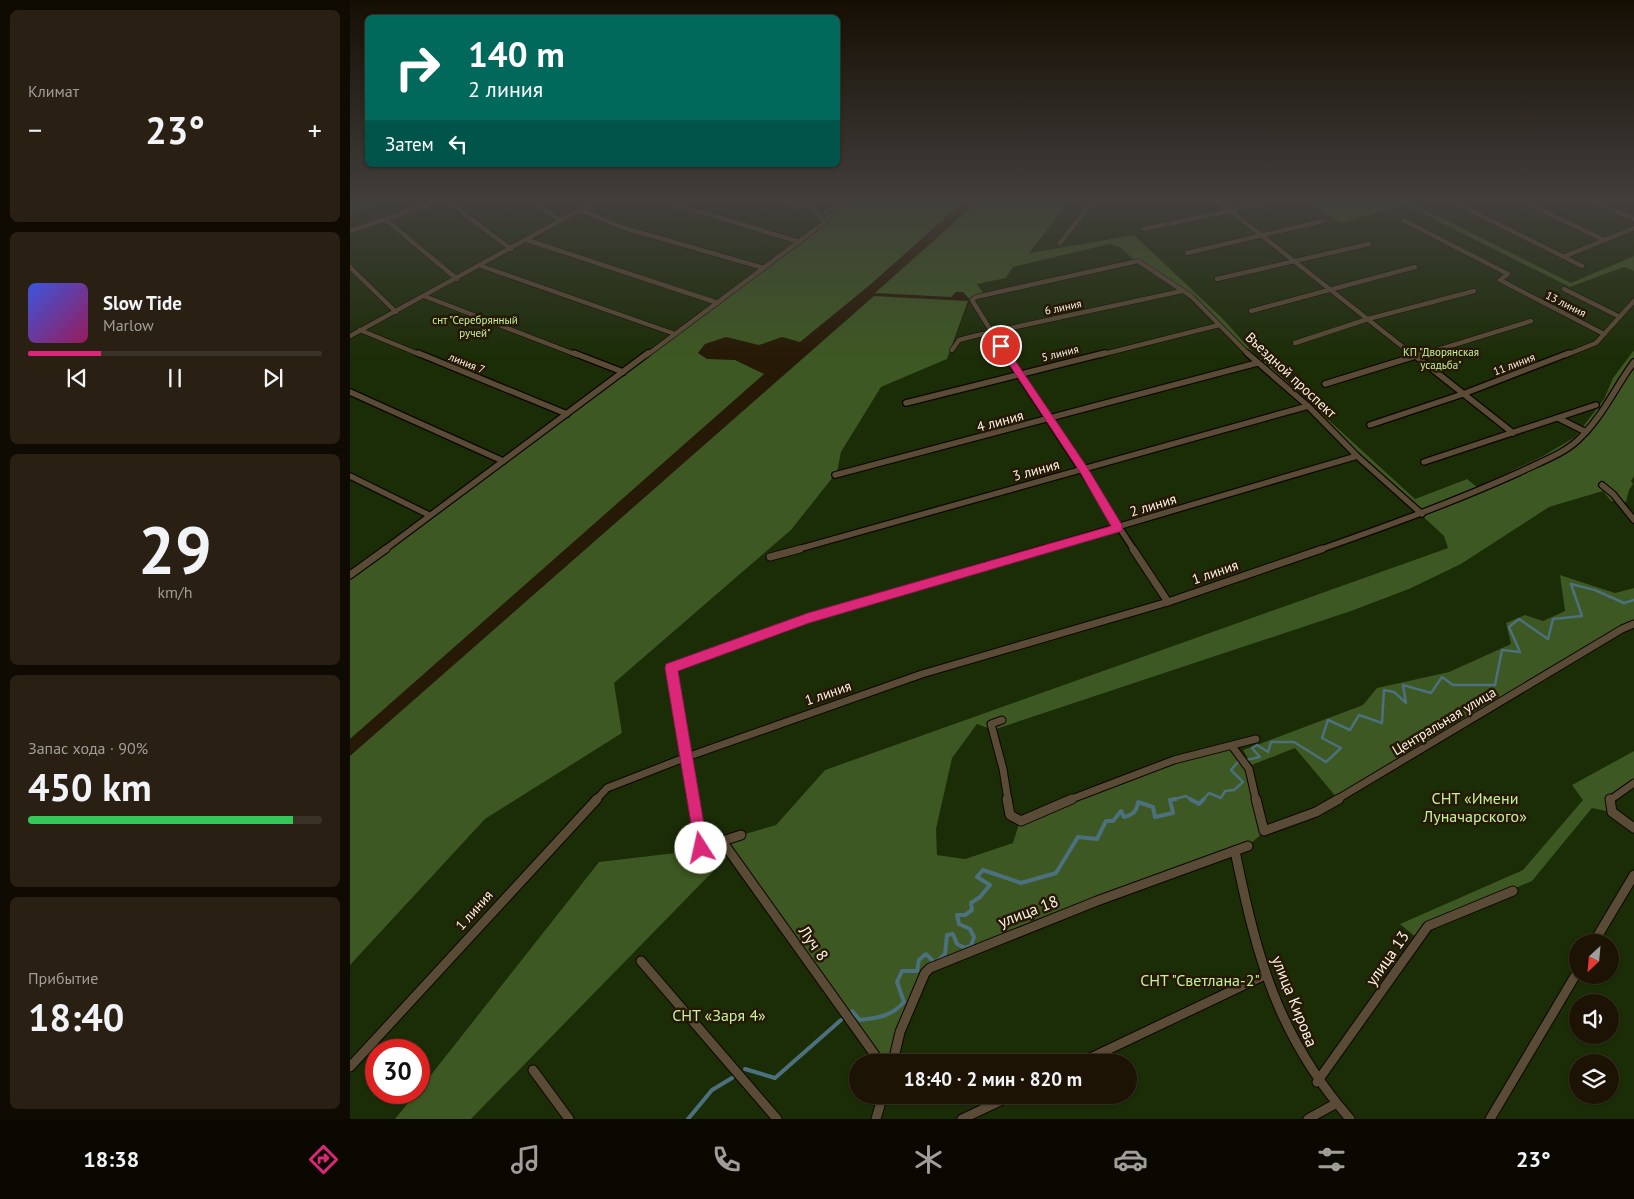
<!DOCTYPE html>
<html lang="ru">
<head>
<meta charset="utf-8">
<style>
  :root { --surface:#1c1304; --page:#292013; --text:#f1f3f6; --muted:#a09e9a; --line:#3a3226; --accent:#db2777 }
  body { margin:0; font-family:"PT Sans",sans-serif; background:var(--page); color:var(--text); height:100vh; display:flex; flex-direction:column; font-size:19px; white-space:nowrap }
  * { box-sizing:border-box; margin:0 }
  p { font-size:16px; color:var(--muted) }
  .icon { flex:none; width:28px; height:28px; fill:none; stroke:currentColor; stroke-width:2; stroke-linecap:round; stroke-linejoin:round }
  .map { position:relative; flex:1; overflow:hidden }
  .drawer { display:flex; flex-direction:column; gap:10px; padding:10px; background:#0f0a02; width:350px }
  .drawer>* { flex:none }
  .guide { position:absolute; left:15px; top:15px; width:475px; height:152px; border-radius:8px; box-shadow:0 1px 4px #0004,0 0 0 1px var(--line); background:#00695c; color:#fff; overflow:hidden }
  .needle { width:32px; rotate:206deg }
  .buttons { position:absolute; left:1219px; top:934px; display:grid; gap:10px }
  .buttons a { display:grid; place-items:center; width:50px; height:50px; border-radius:50%; background:var(--surface); box-shadow:0 1px 4px #0004,0 0 0 1px var(--line); font-size:25px }
  .speed { position:absolute; left:15px; top:1039px; display:flex; gap:10px; font-size:25px; font-weight:700; text-align:center }
  .speed>* { display:grid; place-content:center; width:65px; height:65px; border-radius:50%; background:var(--surface); box-shadow:0 1px 4px #0004,0 0 0 1px var(--line); line-height:1 }
  .speed .limit { border:8px solid #d22; background:#fff; color:#111 }
  .pin { position:absolute; display:grid; place-items:center; width:42px; height:42px; color:#fff; margin:-21px; border:2px solid #fff; border-radius:50%; box-shadow:0 1px 5px #0007 }
  .me { position:absolute; width:55px; margin:-28px; rotate:350deg; stroke-linejoin:round; filter:drop-shadow(0 0 4px #0008) }
  .turn { display:flex; align-items:center; gap:18px; height:105px; padding:0 20px; font-size:22px }
  .turn .icon { width:65px; height:65px; stroke-width:2.5 }
  .turn b { display:block; font-size:35px; line-height:42px }
  .then { display:flex; align-items:center; height:48px; padding:0 20px; background:#0003; gap:10px; font-size:19px }
  .big { font-size:38px; font-weight:700; line-height:1.1 }
  .drawer .card { flex:1; display:flex; flex-direction:column; justify-content:center; gap:8px; min-width:0; padding:0 18px; border-radius:8px; background:var(--page) }
  .drawer .dial { align-items:center; gap:0 }
  .dial b { font-size:65px; line-height:1 }
  .song { display:flex; align-items:center; gap:15px }
  .cover { width:60px; height:60px; border-radius:8px; background:linear-gradient(135deg,hsl(230 70% 55%),hsl(330 70% 35%)) }
  .played { height:5px; border-radius:2px; background:linear-gradient(90deg,var(--accent) 25%,var(--line) 25%) }
  .keys { display:flex; justify-content:space-around; direction:ltr }
  .heat { display:flex; justify-content:space-between; align-items:center; font-size:28px; direction:ltr }
  .charge { height:8px; border-radius:4px; background:linear-gradient(90deg,#34c759 90%,var(--line) 0) }
  .trip { position:absolute; left:499px; top:1054px; width:288px; height:50px; border-radius:25px; background:var(--surface); box-shadow:0 1px 4px #0004,0 0 0 1px var(--line); font-weight:700; line-height:50px; text-align:center }
  .menu { display:flex; height:80px; justify-content:space-around; align-items:center; background:#0b0802; color:var(--muted) }
  .menu .icon { width:35px; height:35px }
  .menu .selected { color:var(--accent) }
  .menu b { font-size:22px; color:var(--text) }
  main { display:flex; flex:1; min-height:0 }
  .map>svg:first-child { display:block }
  .green { fill:#1b2d07; fill-rule:evenodd }
  .forest { fill:#3d5822 }
  .lines { fill:none; stroke-linecap:round; stroke-linejoin:round }
  .stream-far1 { stroke:#4c707e; stroke-width:2.5 }
  .stream { stroke:#4c707e; stroke-width:4 }
  .minor-far3-casing { stroke:#0e0400; stroke-width:5.5 }
  .minor-far2-casing { stroke:#0e0400; stroke-width:8 }
  .minor-far1-casing { stroke:#0e0400; stroke-width:9 }
  .minor-casing { stroke:#0e0400; stroke-width:11 }
  .minor-far3 { stroke:#5a4b36; stroke-width:4.5 }
  .minor-far2 { stroke:#5a4b36; stroke-width:5.5 }
  .minor-far1 { stroke:#5a4b36; stroke-width:7 }
  .minor { stroke:#5a4b36; stroke-width:9 }
  .route { fill:#db2777; stroke:#8e194d }
  .labels { text-anchor:middle; dominant-baseline:central; stroke-width:5; stroke-linejoin:round; paint-order:stroke }
  .far-street-label { font-size:11px; fill:#fcf3e7; stroke:#261905 }
  .far-park-label { font-size:11px; fill:#c4f19e; stroke:#261905 }
  .street-label { font-size:14px; fill:#fcf3e7; stroke:#261905 }
  .near-park-label { font-size:16px; fill:#c4f19e; stroke:#261905 }
  .near-street-label { font-size:16px; fill:#fcf3e7; stroke:#261905 }
</style>
</head>
<body>
<main>
<section class="drawer">
<div class="card"><p>Климат</p>
<div class="heat"><a>−</a><b class="big">23°</b><a>+</a></div>
</div>
<div class="card">
<div class="song"><i class="cover"></i><div><b>Slow Tide</b><p>Marlow</p></div></div>
<div class="played"></div>
<div class="keys"><svg class="icon" aria-label="previous" viewBox="0 0 24 24"><path d="M18 5L8 12l10 7zM5 5v14"/></svg><svg class="icon" aria-label="pause" viewBox="0 0 24 24"><path d="M8 5v14M16 5v14"/></svg><svg class="icon" aria-label="next" viewBox="0 0 24 24"><path d="M6 5l10 7-10 7zM19 5v14"/></svg></div>
</div>
<div class="card dial"><b>29</b><p>km/h</p></div>
<div class="card"><p>Запас хода · 90%</p><b class="big">450 km</b><div class="charge"></div></div>
<div class="card"><p>Прибытие</p><b class="big">18:40</b></div>
</section>
<div class="map">
<svg width="1284" height="1119" viewBox="0 0 1284 1119">
  <rect width="100%" height="100%" fill="#261905"/>
  <g class="green">
    <polygon points="39,201 493,201 470,215 475,222 0,575 0,214"/>
    <polygon points="720,201 954,201 992,223 1055,205 1220,287 1274,267 1284,271 1284,350 1263,378 1254,399 1225,437 1193,456 1127,487 1116,479 1065,499 922,367 927,366 909,359 872,318 784,235 678,253"/>
    <polygon points="1058,201 1284,201 1284,256 1221,283"/>
    <polygon points="761,244 771,248 784,260 842,297 1094,536 1098,548 475,770 426,825 351,848 349,841 325,853 249,862 69,1090 69,1050 26,1050 26,1092 66,1093 45,1119 0,1119 0,965 135,819 272,733 264,683 441,530 487,472 491,452 531,387 597,359 626,284 655,278 663,267"/>
    <path d="M1284,476V588L1265,593L1211,575L1215,611L1193,621L1175,615L1156,623L1161,644L1099,672L1028,688L1013,705L893,750L903,765L945,748L1284,624V751L1222,785L1234,800L1173,870L1051,924L1078,926L1182,881L1243,807L1284,783V1119H121L381,852L529,1062H508V1095H778V1062H543L575,973L853,861L899,769L614,859L586,855V829L601,758L627,724L643,730L1001,611L1059,589L1111,564L1199,507L1253,491L1275,502L1279,490L1283,484L1281,481ZM1228,942H1260V975H1228ZM1228,1002H1260V1035H1228ZM1228,1062H1260V1095H1228Z"/>
  </g>
  <g class="forest">
    <polygon points="0,201 39,201 0,214"/>
    <polygon points="493,201 614,201 521,284 450,342 432,337 409,345 376,337 355,344 348,353 357,359 385,360 414,374 0,739 0,575 475,222 470,215"/>
    <polygon points="628,201 720,201 679,253 784,235 872,318 909,359 918,357 927,365 922,368 1065,499 1117,479 1127,487 1193,456 1225,437 1254,399 1263,378 1284,350 1284,476 1281,481 1283,484 1279,490 1276,502 1261,501 1253,491 1199,507 1111,564 1059,589 1001,611 643,730 627,724 602,758 586,829 587,855 615,859 663,843 670,821 848,753 883,748 899,769 915,831 900,844 580,968 543,1062 529,1062 381,853 121,1119 45,1119 66,1093 69,1092 69,1090 249,862 325,853 350,841 351,847 426,825 475,770 1098,548 1094,536 902,358 842,297 784,260 771,248 760,244 663,267 656,278 627,284 634,295 620,300 613,292 606,292 601,297 525,293"/>
    <polygon points="954,201 1058,201 1221,283 1284,256 1284,271 1274,267 1220,287 1055,205 992,223"/>
    <polygon points="524,296 618,301 597,359 531,387 491,452 487,472 441,530 264,683 272,733 135,819 0,965 0,756"/>
    <polygon points="1210,575 1265,593 1284,588 1284,624 988,799 945,748 902,765 893,750 1013,705 1027,688 1099,672 1161,644 1156,623 1175,615 1193,621 1215,611"/>
    <polygon points="1284,751 1284,783 1260,798 1261,812 1242,808 1182,881 1078,926 1068,939 1050,924 1173,870 1233,800 1222,785"/>
  </g>
  <g class="lines">
    <g class="stream-far1">
      <polyline points="896,760 910,757 902,748 907,745 918,752 921,742 944,742 976,762 991,748 972,738 978,720 1000,730 1009,715 1032,723 1034,690 1044,692 1056,703 1053,685 1081,693 1092,677 1103,685 1145,685 1152,650 1170,652 1159,627 1169,619 1198,639 1203,619 1232,616 1221,584 1245,590 1274,603 1284,600"/>
      <polyline points="821,800 836,796 842,800"/>
      <polyline points="853,800 859,793 871,798 875,791 884,790 893,782 881,770 888,762"/>
    </g>
    <g class="stream">
      <polyline points="840,799 849,804 854,799"/>
      <path d="M502,1011L510,1020C528,1018 542,1016 554,1002L547,982L552,971H567L569,960L576,954L585,963L595,954L597,935L603,934L607,944L615,948L621,946L624,937L620,929L609,924L607,915H615L622,910L621,903L630,897L640,885L627,877L633,870L671,883L706,873L728,837L747,839L756,821H763L771,811L774,817C783,815 787,811 788,802L803,807L805,817L823,813L820,800L826,799"/>
      <polyline points="395,1069 425,1078 491,1020"/>
      <polyline points="338,1119 362,1090 382,1078"/>
    </g>
    <defs>
      <g id="minor-far3">
        <polyline points="97,201 161,249"/>
        <polyline points="182,201 211,221"/>
        <polyline points="314,201 450,242"/>
        <polyline points="428,201 465,209"/>
        <polyline points="868,201 1063,355"/>
        <polyline points="1102,201 1232,266"/>
        <polyline points="1173,201 1254,240"/>
        <polyline points="1243,201 1284,219"/>
        <polyline points="231,210 271,227 414,268"/>
        <polyline points="475,213 493,201"/>
        <polyline points="35,219 107,279"/>
        <polyline points="1053,220 1158,274 1150,280 1254,334"/>
        <polyline points="794,229 926,201"/>
        <polyline points="0,231 88,201"/>
        <polyline points="177,240 368,303"/>
        <polyline points="710,243 743,201"/>
        <polyline points="837,253 973,221"/>
        <polyline points="1213,257 1284,228"/>
        <polyline points="131,266 325,334"/>
        <polyline points="0,267 46,312"/>
        <polyline points="867,279 1019,244"/>
        <polyline points="1214,289 1270,317"/>
        <polyline points="74,296 227,355"/>
        <polyline points="901,311 1065,267"/>
        <polyline points="10,330 71,355"/>
        <polyline points="0,336 246,201"/>
        <polyline points="945,343 1018,319 1124,291"/>
        <polyline points="602,350 609,340 624,336 832,291"/>
        <polyline points="297,355 475,222 457,201"/>
        <polyline points="656,355 622,300 626,297 788,261 841,296 899,355"/>
        <polyline points="750,355 869,325"/>
        <polyline points="1071,355 1181,321"/>
        <polyline points="1216,355 1246,343 1284,301"/>
      </g>
      <g id="minor-far2">
        <polyline points="68,353 217,414"/>
        <polyline points="224,353 273,372"/>
        <polyline points="655,353 784,550"/>
        <polyline points="897,353 958,406 1007,456 1072,514"/>
        <polyline points="1062,353 1163,433"/>
        <polyline points="975,384 1075,353"/>
        <polyline points="0,392 153,461"/>
        <polyline points="556,403 755,353"/>
        <polyline points="1208,418 1236,432"/>
        <polyline points="1020,425 1113,394 1219,353"/>
        <polyline points="1074,462 1246,405"/>
        <polyline points="485,475 907,363"/>
        <polyline points="0,476 79,515"/>
        <polyline points="1252,485 1263,494 1284,520"/>
        <polyline points="34,550 298,353"/>
        <polyline points="445,550 958,406"/>
        <polyline points="689,550 1007,456"/>
        <path d="M969,550C1037,526 1104,502 1170,472C1190,462 1217,453 1232,436C1254,414 1266,386 1284,362"/>
      </g>
      <g id="minor-far1">
        <polyline points="783,549 818,602"/>
        <polyline points="420,557 450,549"/>
        <polyline points="0,575 36,549"/>
        <polyline points="652,720 641,724 653,769 658,800"/>
        <polyline points="882,746 899,769 906,800"/>
        <polyline points="246,800 257,788 334,758 572,674 818,602 972,549"/>
        <polyline points="343,800 321,668 458,618 693,549"/>
        <polyline points="719,800 824,760 906,739"/>
        <polyline points="986,800 1272,629 1284,624"/>
        <polyline points="1260,800 1284,783"/>
      </g>
      <g id="minor">
        <polyline points="343,799 351,848 391,835"/>
        <polyline points="657,799 660,815 671,821 722,799"/>
        <polyline points="906,799 914,831 966,812 989,799"/>
        <polyline points="1260,799 1262,812 1284,828"/>
        <polyline points="372,841 530,1062"/>
        <path d="M885,851C907,958 927,1035 1000,1119"/>
        <polyline points="1244,942 1284,875"/>
        <polyline points="291,961 427,1119"/>
        <polyline points="543,1062 550,1032 575,973 580,968 747,901 898,846"/>
        <polyline points="732,1062 915,975"/>
        <polyline points="0,1067 247,799"/>
        <polyline points="183,1070 219,1119"/>
        <polyline points="967,1082 1078,926 1163,891"/>
        <polyline points="526,1119 533,1095"/>
        <polyline points="612,1119 663,1095"/>
        <polyline points="958,1119 985,1104"/>
        <polyline points="1140,1119 1228,971"/>
      </g>
    </defs>
    <use href="#minor-far3" class="minor-far3-casing"/>
    <use href="#minor-far2" class="minor-far2-casing"/>
    <use href="#minor-far1" class="minor-far1-casing"/>
    <use href="#minor" class="minor-casing"/>
    <use href="#minor-far3" class="minor-far3"/>
    <use href="#minor-far2" class="minor-far2"/>
    <use href="#minor-far1" class="minor-far1"/>
    <use href="#minor" class="minor"/>
  </g>
  <linearGradient id="sky" x2="0" y2="1"><stop stop-color="#150e03"/><stop offset="0.56" stop-color="#413e3b"/><stop offset="1" stop-color="#413e3b" stop-opacity="0"/></linearGradient>
  <rect width="1284" height="358" fill="url(#sky)"/>
  <polygon class="route" points="651,343 654,344 737,467 772,525 772,531 459,623 328,671 358,848 356,853 351,855 346,853 315,668 316,664 458,613 761,526 730,472 647,346"/>
  <g class="labels">
    <g class="far-street-label">
      <text transform="translate(1216 304) rotate(27)">13 линия</text>
      <text transform="translate(713 307) rotate(-12)">6 линия</text>
      <text transform="translate(710 353) rotate(-14)">5 линия</text>
      <text transform="translate(117 363) rotate(22)">линия 7</text>
      <text transform="translate(1164 364) rotate(-21)">11 линия</text>
    </g>
    <g class="far-park-label">
      <text x="125" y="320">снт "Серебрянный<tspan x="125" dy="13">ручей"</tspan></text>
      <text x="1091" y="352">КП "Дворянская<tspan x="1091" dy="13">усадьба"</tspan></text>
    </g>
    <g class="street-label">
      <text transform="translate(941 375) rotate(43)">Въездной проспект</text>
      <text transform="translate(650 421) rotate(-15)">4 линия</text>
      <text transform="translate(686 470) rotate(-15)">3 линия</text>
      <text transform="translate(803 505) rotate(-17)">2 линия</text>
      <text transform="translate(865 572) rotate(-19)">1 линия</text>
      <text transform="translate(478 693) rotate(-19)">1 линия</text>
      <text transform="translate(1094 721) rotate(-31)">Центральная улица</text>
      <text transform="translate(124 910) rotate(-48)">1 линия</text>
    </g>
    <g class="near-park-label">
      <text x="1125" y="798">СНТ «Имени<tspan x="1125" dy="18">Луначарского»</tspan></text>
      <text x="850" y="980">СНТ "Светлана-2"</text>
      <text x="369" y="1015">СНТ «Заря 4»</text>
    </g>
    <g class="near-street-label">
      <text transform="translate(678 911) rotate(-21)">улица 18</text>
      <text transform="translate(464 943) rotate(55)">Луч 8</text>
      <text transform="translate(1037 958) rotate(-55)">улица 13</text>
      <text transform="translate(945 1001) rotate(68)">улица Кирова</text>
    </g>
  </g>
</svg>
<div class="buttons">
<a><svg class="needle" viewBox="-14 -14 28 28"><path d="M0-13l5 13h-10z" fill="#e53935"/><path d="M0 13l5-13h-10z" fill="#a09e9a"/></svg></a>
<a><svg class="icon" aria-label="sound" viewBox="0 0 24 24"><path d="M4 9h4l5-4v14l-5-4H4zM17 9q2 3 0 6"/></svg></a>
<a><svg class="icon" aria-label="layers" viewBox="0 0 24 24"><path d="M12 4l9 5-9 5-9-5zM3 14l9 5 9-5"/></svg></a>
</div>
<div class="speed"><div class="limit">30</div></div>
<div class="pin" style="left:651px;top:346px;background:#d93025"><svg class="icon" aria-label="arrive" viewBox="0 0 24 24"><path d="M6 21V4h12l-3 4 3 4H6"/></svg></div>
<svg class="me" style="left:351px;top:848px" viewBox="-20 -20 40 40"><circle r="19" fill="#fff"/><path d="M0-13L10 11 0 6-10 11z" fill="#db2777"/></svg>
<div class="trip">18:40 · 2 мин · 820 m</div>
<div class="guide">
<div class="turn"><svg class="icon" aria-label="right" viewBox="0 0 24 24"><path d="M7 20v-9h11M14 6l5 5-5 5"/></svg><div><b>140 m</b>2 линия</div></div>
<div class="then">Затем<svg class="icon" aria-label="left" viewBox="0 0 24 24"><path d="M17 20v-9H6M10 6l-5 5 5 5"/></svg></div>
</div>
</div>
</main>
<nav class="menu">
<b>18:38</b>
<svg class="icon selected" aria-label="directions" viewBox="0 0 24 24"><path d="M12 3l9 9-9 9-9-9zM9 14v-3h6M13 9l2 2-2 2"/></svg>
<svg class="icon" aria-label="music" viewBox="0 0 24 24"><path d="M9 18V5l10-2v13"/><circle cx="6" cy="18" r="3"/><circle cx="16" cy="16" r="3"/></svg>
<svg class="icon" aria-label="phone" viewBox="0 0 24 24"><path d="M5 4h4l2 5-3 2q2 4 5 5l2-3 5 2v4C11 20 4 13 5 4z"/></svg>
<svg class="icon" aria-label="climate" viewBox="0 0 24 24"><path d="M12 3v18M4 7l16 10M4 17L20 7"/></svg>
<svg class="icon" aria-label="car" viewBox="0 0 24 24"><path d="M5 17H2v-5l4-1 3-4h7l3 4 3 1v5h-3M9 17h6M6 11h13"/><circle cx="7" cy="17" r="2"/><circle cx="17" cy="17" r="2"/></svg>
<svg class="icon" aria-label="filters" viewBox="0 0 24 24"><path d="M4 7h16M4 17h16"/><circle cx="9" cy="7" r="2"/><circle cx="15" cy="17" r="2"/></svg>
<b>23°</b>
</nav>
</body>
</html>
